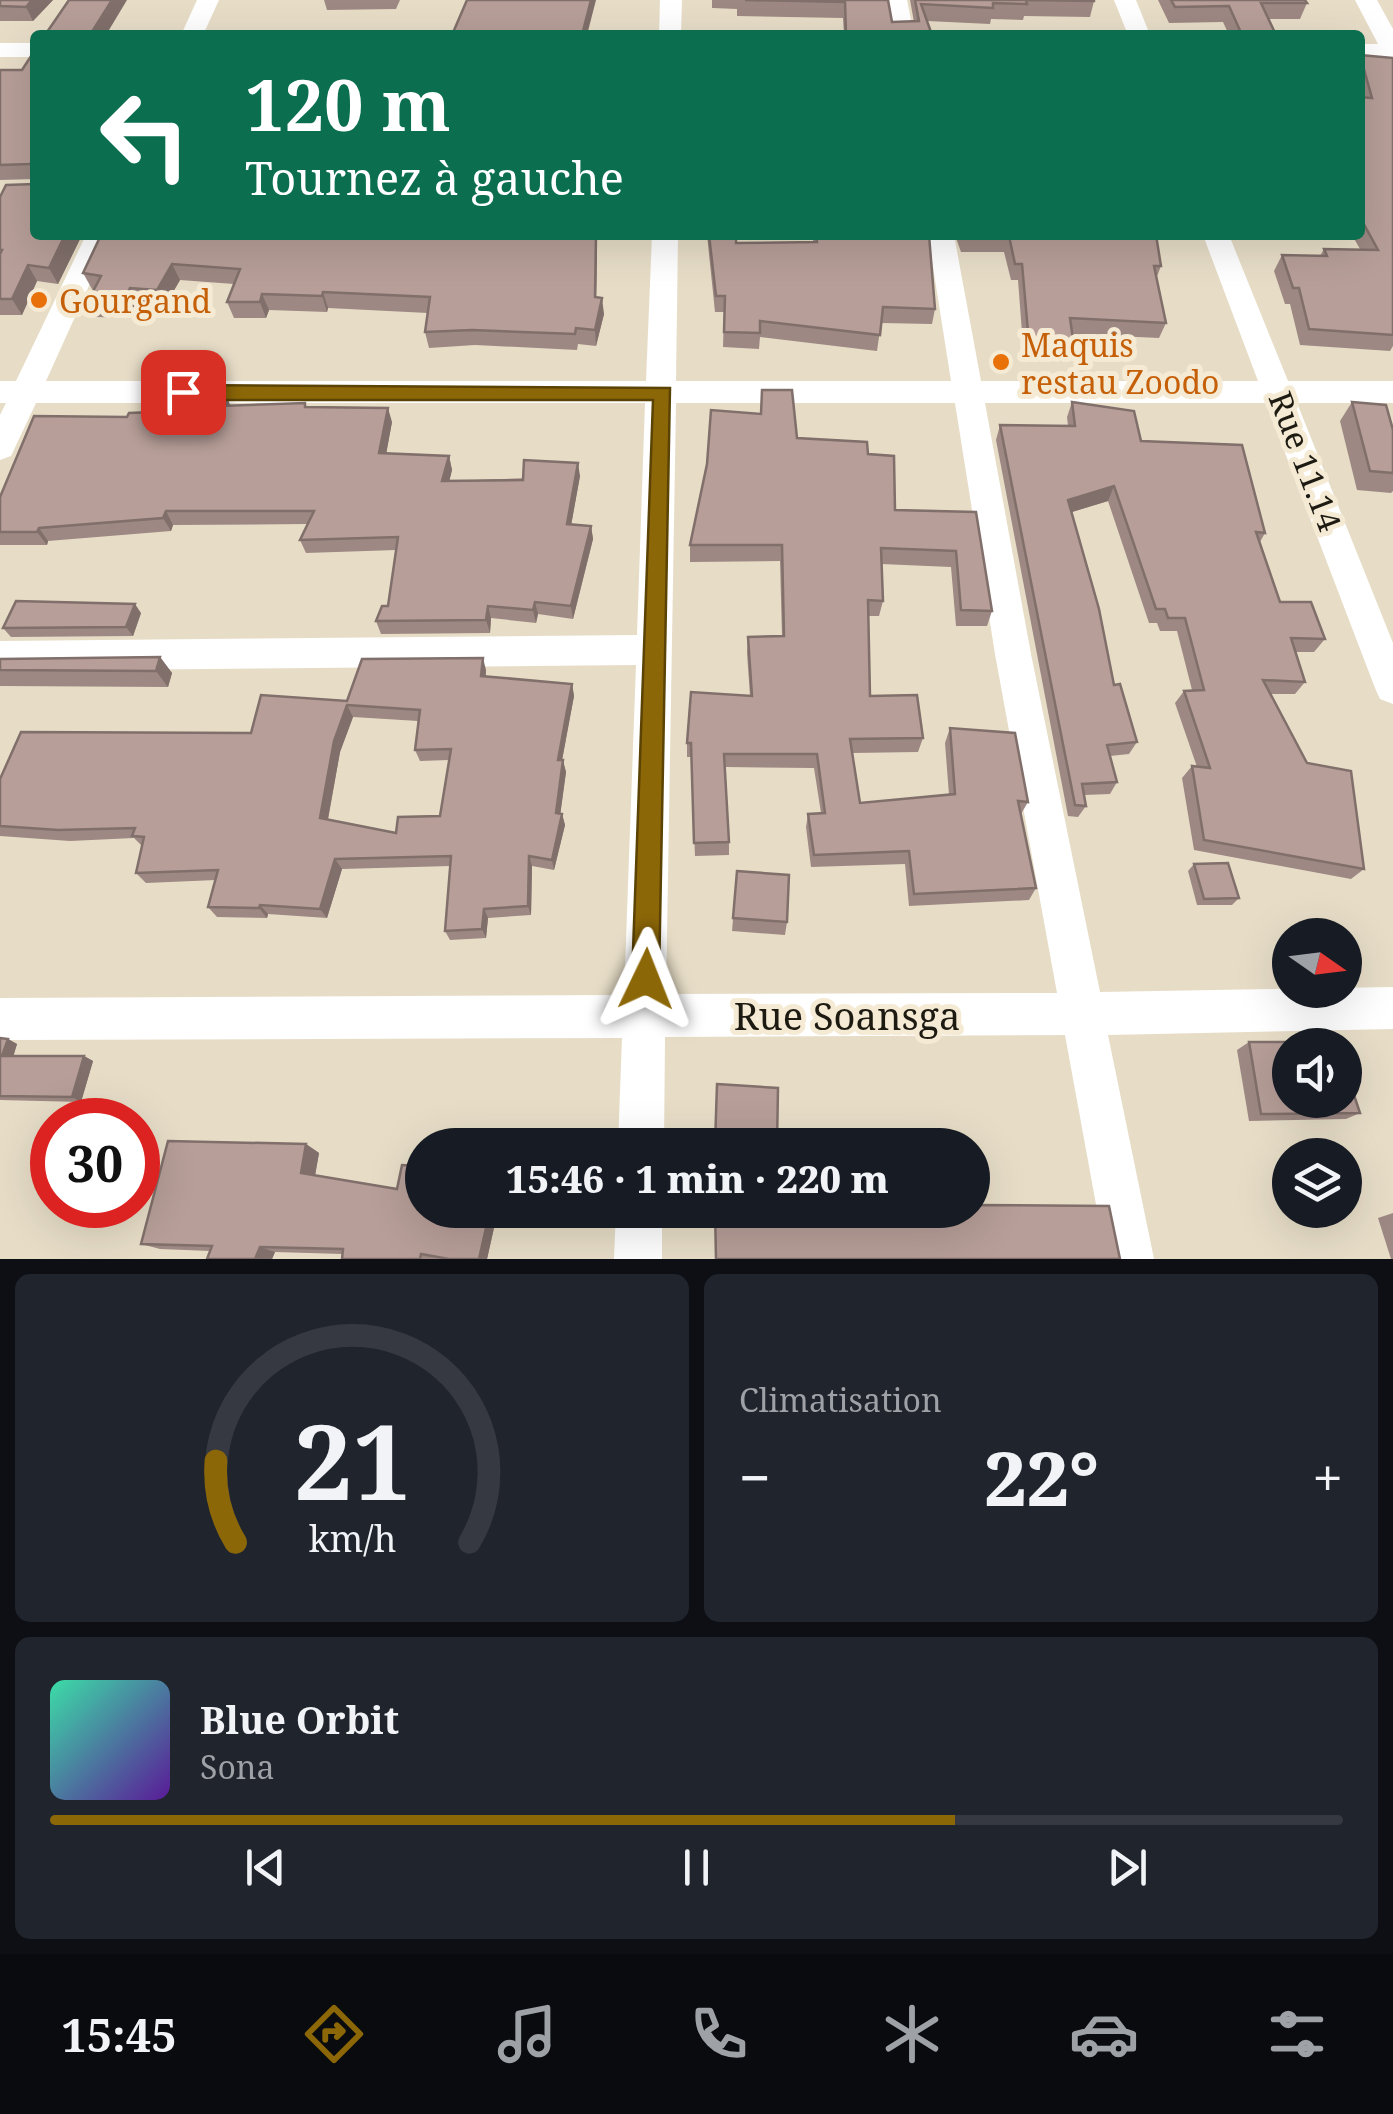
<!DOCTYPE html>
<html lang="fr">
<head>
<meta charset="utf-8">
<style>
  :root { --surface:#171b24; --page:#20242c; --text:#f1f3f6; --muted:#9ea1a6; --line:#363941; --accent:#8c6707 }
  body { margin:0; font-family:"Noto Serif",serif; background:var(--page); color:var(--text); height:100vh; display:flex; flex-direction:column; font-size:38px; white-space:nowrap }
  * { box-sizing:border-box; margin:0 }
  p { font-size:32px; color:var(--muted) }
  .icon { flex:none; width:55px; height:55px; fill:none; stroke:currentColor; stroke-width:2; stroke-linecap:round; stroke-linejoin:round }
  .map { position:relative; height:1259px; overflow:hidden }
  .details { display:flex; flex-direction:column; gap:15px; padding:15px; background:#0d0f14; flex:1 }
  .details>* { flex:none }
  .banner { position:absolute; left:30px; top:30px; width:1335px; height:210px; border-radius:10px; box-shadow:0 10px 40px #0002; background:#0b6e4f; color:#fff; overflow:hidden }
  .needle { width:65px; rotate:104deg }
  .tools { position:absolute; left:1272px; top:918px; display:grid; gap:20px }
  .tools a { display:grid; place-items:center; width:90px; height:90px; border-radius:50%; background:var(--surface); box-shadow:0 10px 40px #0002; font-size:50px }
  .speed { position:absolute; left:30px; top:1098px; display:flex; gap:20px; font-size:50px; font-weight:700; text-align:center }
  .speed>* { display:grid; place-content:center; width:130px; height:130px; border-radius:50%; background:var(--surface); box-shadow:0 10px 40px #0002; line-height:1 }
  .speed .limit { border:15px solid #d22; background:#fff; color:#111 }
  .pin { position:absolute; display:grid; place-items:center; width:85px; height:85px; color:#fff; margin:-42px; border-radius:20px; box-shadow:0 5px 15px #0006 }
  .me { position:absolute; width:110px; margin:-55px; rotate:2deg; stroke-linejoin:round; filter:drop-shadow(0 0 8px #0008) }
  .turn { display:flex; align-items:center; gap:35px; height:210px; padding:0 50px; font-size:45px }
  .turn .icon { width:130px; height:130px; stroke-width:2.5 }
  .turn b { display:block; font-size:70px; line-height:85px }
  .big { font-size:75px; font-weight:800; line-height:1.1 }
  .details .tile { flex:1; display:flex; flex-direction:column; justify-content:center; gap:15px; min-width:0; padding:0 35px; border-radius:15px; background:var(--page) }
  .details .dial { align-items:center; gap:0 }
  .dial svg { height:260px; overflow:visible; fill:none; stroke:var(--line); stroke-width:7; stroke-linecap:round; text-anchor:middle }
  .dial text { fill:var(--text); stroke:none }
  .song { display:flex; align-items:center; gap:30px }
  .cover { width:120px; height:120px; border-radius:15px; background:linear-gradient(135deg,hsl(160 70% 55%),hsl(270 70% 35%)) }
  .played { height:10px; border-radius:5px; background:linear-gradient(90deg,var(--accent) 70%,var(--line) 70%) }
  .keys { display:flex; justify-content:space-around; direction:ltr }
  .heat { display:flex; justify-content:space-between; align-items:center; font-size:55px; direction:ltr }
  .details .tiles { flex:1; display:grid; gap:15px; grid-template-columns:1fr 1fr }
  .tile:last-child { grid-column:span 2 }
  .trip { position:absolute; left:405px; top:1128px; width:585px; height:100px; border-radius:50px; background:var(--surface); box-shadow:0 10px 40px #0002; font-weight:800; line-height:100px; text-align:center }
  .tab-bar { display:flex; height:160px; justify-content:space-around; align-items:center; background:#090b0e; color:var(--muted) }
  .tab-bar .icon { width:70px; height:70px }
  .tab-bar .current { color:var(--accent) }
  .tab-bar b { font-size:45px; color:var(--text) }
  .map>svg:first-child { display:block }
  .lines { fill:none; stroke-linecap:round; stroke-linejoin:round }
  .street { fill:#fff; fill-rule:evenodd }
  .wall { fill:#9d8883; fill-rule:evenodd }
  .shaded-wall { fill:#806f6a }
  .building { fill:#b79e98; stroke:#806f6a; stroke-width:2.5; fill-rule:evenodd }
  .route { fill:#8c6707; stroke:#5b4305; stroke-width:2.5 }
  .food-dot { fill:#e8710a; stroke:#f5ead4; stroke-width:4 }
  .labels { text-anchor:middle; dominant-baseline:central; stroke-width:10; stroke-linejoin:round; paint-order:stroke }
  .food-label { font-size:32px; fill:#c56008; stroke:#f5ead4; text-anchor:start }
  .street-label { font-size:32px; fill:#1d1a12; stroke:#f5ead4 }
  .near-street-label { font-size:38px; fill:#1d1a12; stroke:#f5ead4 }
</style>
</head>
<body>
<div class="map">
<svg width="1393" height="1259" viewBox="0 0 1393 1259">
  <rect width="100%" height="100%" fill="#e7ddc7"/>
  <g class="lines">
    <g class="street">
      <polygon points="197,0 219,0 203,35 181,35"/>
      <polygon points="660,0 682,0 681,35 659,35"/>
      <polygon points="885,0 907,0 914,35 892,35"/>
      <polygon points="1114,0 1136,0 1150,35 1128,35"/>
      <polygon points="1355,0 1377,0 1393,29 1393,58 1360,58 1360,44 1378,44"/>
      <rect x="0" y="43" width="35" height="14"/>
      <path d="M86,235H112L46,381H646L652,235H678L676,381H951L928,235H954L981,381H1258L1203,235H1229L1288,381H1393V403H1297L1393,643V704L1380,699L1375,688L1266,403H985L1031,654L1100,992L1393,987V1029L1108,1035L1154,1259H1106L1065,1035L665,1037L664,1145H618L622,1038L0,1040V998L624,995L636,665L0,671V641L637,635L645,403H36L11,456L0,460V415L6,403H0V381H16ZM676,403H955L995,654L1057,993L666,994Z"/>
      <polygon points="616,1210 662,1210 662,1259 614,1259"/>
    </g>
  </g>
  <g class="wall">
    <polygon points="0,0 53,0 33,21 0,21"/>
    <polygon points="324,0 400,0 396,9 327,10"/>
    <polygon points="712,0 888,0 892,22 914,22 910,0 1094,1 1090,17 1024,16 1023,20 991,19 990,24 927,21 932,35 844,35 843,18 737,16 737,9 712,8"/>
    <polygon points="1158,0 1305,0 1307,3 1300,19 1269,19 1276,35 1229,35 1223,22 1169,23"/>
    <polygon points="35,50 35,179 0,180 0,70 22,70"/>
    <polygon points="1360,56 1393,58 1393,346 1390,351 1300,345 1290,304 1285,304 1274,271 1282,255 1320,256 1324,249 1360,249 1352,235 1360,235"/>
    <polygon points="0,197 35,235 82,235 58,284 37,281 22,315 0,315"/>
    <polygon points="101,235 607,235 607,240 597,240 596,297 604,314 596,346 578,344 577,350 475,345 429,348 425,332 428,313 328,308 327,312 269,310 266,318 234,318 227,302 234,284 180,280 165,306 138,304 131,318 96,317 88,301 93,290 92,289 83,273"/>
    <polygon points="705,235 737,235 736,243 813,242 813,235 929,235 935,309 932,324 881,323 877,351 760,337 759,349 723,347 724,312 715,312 707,235"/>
    <polygon points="955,235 1156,235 1161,266 1156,279 1166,323 1159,338 1072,334 1074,346 1068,362 1024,359 1018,280 1011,280 1004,252 961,252"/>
    <polygon points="1072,402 1141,441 1265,533 1260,542 1280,602 1325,639 1314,652 1296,652 1305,682 1295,694 1270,694 1364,869 1351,879 1194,850 1182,778 1192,766 1197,767 1175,703 1184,691 1192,690 1177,631 1160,631 1157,623 1149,623 1108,501 1072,512 1114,685 1137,742 1129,754 1110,756 1117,782 1110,794 1084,795 1086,806 1078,817 1068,816 996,440 1000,425 1068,426 1067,417"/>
    <polygon points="1352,402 1393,430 1393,491 1391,493 1357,490 1340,421"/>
    <polygon points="305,403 307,407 392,422 386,453 449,456 452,470 449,481 580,476 571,525 591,526 593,539 573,619 538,614 536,623 491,618 490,633 381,634 376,621 388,606 396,550 306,553 300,540 308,524 173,525 171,531 48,541 47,545 0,545 0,497 127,417 231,406"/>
    <polygon points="797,438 868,454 895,510 976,512 992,611 987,626 956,626 951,567 881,564 883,601 879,616 868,616 870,696 923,738 918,752 852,753 860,803 949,795 945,743 950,728 1028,802 1021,814 1036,888 1029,900 909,906 905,864 811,867 806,827 808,814 821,813 814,768 725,767 729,842 729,855 695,856 691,757 687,757 687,743 750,696 747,653 748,637 782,636 780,561 690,562 690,545"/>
    <polygon points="141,613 133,636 11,637 3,628"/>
    <polygon points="160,657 172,673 168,687 0,686 0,659"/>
    <path d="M486,670V676L572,684L574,696L562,760L566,772L560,814H562L565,825L554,870L532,866L531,915L488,918L486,938L450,940L445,931L450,866L342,869L327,918L268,914L267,918L217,917L208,907L216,880L146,883L136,873L142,846L134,838L70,841L0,836V779L251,733L347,701ZM353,717L418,721L415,750L420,761L449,760L440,816L396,833L328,820L340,752Z"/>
    <polygon points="1194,864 1239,898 1232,905 1197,905 1188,871"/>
    <polygon points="737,871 787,922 785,935 732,931"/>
    <polygon points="0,1038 8,1039 17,1044 13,1056 84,1056 93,1061 81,1102 0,1100"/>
    <polygon points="1249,1042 1360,1113 1346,1119 1249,1121 1237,1050"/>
    <polygon points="306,1144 319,1153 315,1176 422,1210 498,1210 487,1259 342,1259 342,1254 275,1252 272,1259 207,1259 210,1251 160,1249 141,1244"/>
    <polygon points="1393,1213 1393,1259 1391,1259 1378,1218"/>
  </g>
  <g class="shaded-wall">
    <polygon points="32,0 53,0 33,21 26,7"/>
    <polygon points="112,0 127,0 106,35 90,35"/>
    <polygon points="591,0 596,0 587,35 582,35"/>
    <polygon points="35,155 35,173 30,164"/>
    <polygon points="65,235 82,235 58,284 49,268"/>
    <polygon points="596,235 597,240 596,313 595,297"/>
    <polygon points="172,264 180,280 165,306 157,290"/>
    <polygon points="28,265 37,281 22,315 12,299"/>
    <polygon points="130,288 138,304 131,318 123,302"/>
    <polygon points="323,292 328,308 327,312 322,296"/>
    <polygon points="262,294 269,310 266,318 260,302"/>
    <polygon points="602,298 604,314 596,346 595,330"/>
    <polygon points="225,393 231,407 220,406"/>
    <polygon points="388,408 392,422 384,466 379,453"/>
    <polygon points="449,456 452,470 446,495 442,481"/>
    <polygon points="578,463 580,476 569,537 567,524"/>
    <polygon points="1114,486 1108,501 1062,515 1068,500"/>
    <polygon points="166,511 173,525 171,531 163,518"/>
    <polygon points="591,526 593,539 573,619 571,606"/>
    <polygon points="39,528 48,541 47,545 37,532"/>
    <polygon points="535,602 538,614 536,623 533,610"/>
    <polygon points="135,604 141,613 133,636 126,627"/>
    <polygon points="488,606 491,618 490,633 486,620"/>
    <polygon points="160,657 172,673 168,687 156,671"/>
    <polygon points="483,658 486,670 484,688 481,676"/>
    <polygon points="572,684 574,696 560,771 558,760"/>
    <polygon points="347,705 353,717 340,752 326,829 320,818 334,741"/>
    <polygon points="563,760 566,772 559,824 556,813"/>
    <polygon points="562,814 565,825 554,870 552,860"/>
    <polygon points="529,856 532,866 531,915 528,906"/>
    <polygon points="335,859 342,869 327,918 320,909"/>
    <polygon points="260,905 268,914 267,918 259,908"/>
    <polygon points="484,909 488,918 486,938 482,929"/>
    <polygon points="8,1039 17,1044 12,1061 2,1056"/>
    <polygon points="84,1056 93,1061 81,1102 72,1097"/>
    <polygon points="306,1144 319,1153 314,1181 301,1173"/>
    <polygon points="490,1210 498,1210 487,1259 479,1259"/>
    <polygon points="260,1247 275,1252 272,1259 255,1259"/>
  </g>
  <g class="building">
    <polygon points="0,0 32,0 26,7 0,6"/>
    <polygon points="69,0 112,0 90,35 45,35"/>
    <polygon points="467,0 591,0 582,35 452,35"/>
    <polygon points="745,0 888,0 892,22 919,21 915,0 1094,0 1094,1 1026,0 1027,4 993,3 993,8 921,4 932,35 846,35 845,2"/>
    <polygon points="1171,0 1305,0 1307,3 1261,3 1276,35 1242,35 1229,6 1175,7"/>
    <polygon points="35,50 35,155 30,164 0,165 0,70 22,70"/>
    <polygon points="1360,55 1393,58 1393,335 1309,329 1299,288 1293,288 1282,255 1327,256 1324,249 1378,250 1360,217 1360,97 1372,98"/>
    <polygon points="35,184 35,235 65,235 49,268 28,265 12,299 0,299 0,254 2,250 0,250 0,197 6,185"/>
    <polygon points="101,235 596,235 595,297 602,298 595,330 576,328 575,334 472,330 425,332 430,297 323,292 322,296 262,294 260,302 227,302 240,269 172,264 157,290 130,288 123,302 88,301 101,276 83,273"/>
    <polygon points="709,235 736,235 736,243 817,242 816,235 929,235 935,309 883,307 880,335 760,321 760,333 724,332 725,296 716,296"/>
    <polygon points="964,235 1156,235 1161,266 1154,266 1166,323 1070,318 1074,346 1029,343 1022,264 1015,264 1009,236 965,236"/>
    <polygon points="762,390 792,390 797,438 867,442 868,454 894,456 895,510 976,512 992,611 961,610 956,551 881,548 883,601 868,600 870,696 917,695 923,738 850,739 860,803 955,794 950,728 1015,733 1028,802 1018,801 1036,888 914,894 909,851 814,855 808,814 825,813 817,754 724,754 729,842 694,843 691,743 687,743 691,692 752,696 748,637 784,636 782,545 690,545 707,464 711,410 761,414"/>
    <polygon points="185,393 225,393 220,406 305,403 305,407 388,408 379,453 449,456 442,481 523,480 524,460 578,463 567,524 591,526 571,606 535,602 533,610 488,606 486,620 376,621 382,606 388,606 398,537 300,540 314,511 166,511 163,518 39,528 37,532 0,532 0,497 34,416 127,417 129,413 178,411"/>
    <polygon points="1072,402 1134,411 1141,441 1242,445 1265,533 1256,532 1280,602 1311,602 1325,639 1291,638 1305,682 1263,680 1307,763 1351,771 1364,869 1204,840 1192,766 1210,768 1184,691 1204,690 1185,618 1168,618 1165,609 1156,609 1114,486 1068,500 1099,609 1114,685 1120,684 1137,742 1107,745 1117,782 1082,784 1086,806 1075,805 1000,425 1075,426"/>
    <polygon points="1352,402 1386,405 1393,430 1393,473 1370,471"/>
    <polygon points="16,601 135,604 126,627 3,628"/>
    <polygon points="160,657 156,671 0,670 0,659"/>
    <path d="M483,658L481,676L572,684L558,760H563L556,813L562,814L552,860L529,856L528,906L484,909L482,929L445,931L451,856L335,859L320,909L260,905L259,908L208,907L218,870L136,873L144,837L132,836L135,828L58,830L0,826V779L21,732L251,733L261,695L347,701L362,659ZM347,705L420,710L415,750L451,749L440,816L398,817L396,833L320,818L334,741Z"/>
    <polygon points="1228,863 1239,898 1204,899 1194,864"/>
    <polygon points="737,871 789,875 787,922 733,918"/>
    <polygon points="0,1038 8,1039 2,1056 84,1056 72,1097 0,1096"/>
    <polygon points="1249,1042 1336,1042 1337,1045 1290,1045 1290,1100 1345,1100 1345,1068 1360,1113 1261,1114"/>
    <polygon points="717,1084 778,1088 777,1145 715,1145"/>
    <polygon points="932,1134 934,1145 864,1145 863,1135"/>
    <polygon points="168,1141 306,1144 301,1173 397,1189 402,1165 422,1166 422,1210 490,1210 479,1259 449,1259 421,1254 420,1259 342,1259 343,1249 260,1247 255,1259 207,1259 212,1246 141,1244"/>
    <polygon points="972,1205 1109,1206 1120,1259 716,1259 715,1210 972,1210"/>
  </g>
  <polygon class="route" points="183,385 670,388 659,979 655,989 646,993 636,989 632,979 653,400 183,400 173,392"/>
  <g class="food-dot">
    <circle cx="39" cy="300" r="10"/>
    <circle cx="1001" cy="362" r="10"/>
  </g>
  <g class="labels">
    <g class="food-label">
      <text x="59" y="300">Gourgand</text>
      <text x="1021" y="344">Maquis<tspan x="1021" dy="37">restau Zoodo</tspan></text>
    </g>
    <g class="street-label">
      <text transform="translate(1306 461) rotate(69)">Rue 11.14</text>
    </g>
    <g class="near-street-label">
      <text x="847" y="1015">Rue Soansga</text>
    </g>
  </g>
</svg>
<div class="tools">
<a><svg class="needle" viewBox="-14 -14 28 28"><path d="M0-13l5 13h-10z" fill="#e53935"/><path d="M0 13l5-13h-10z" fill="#9ea1a6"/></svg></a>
<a><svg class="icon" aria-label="sound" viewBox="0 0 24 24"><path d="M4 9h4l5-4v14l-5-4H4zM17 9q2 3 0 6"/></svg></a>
<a><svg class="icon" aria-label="layers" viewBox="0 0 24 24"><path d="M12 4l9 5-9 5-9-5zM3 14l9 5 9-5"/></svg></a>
</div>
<div class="speed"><div class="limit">30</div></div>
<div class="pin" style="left:183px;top:392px;background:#d93025"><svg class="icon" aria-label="arrive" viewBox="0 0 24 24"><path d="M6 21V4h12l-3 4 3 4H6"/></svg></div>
<svg class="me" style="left:646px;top:979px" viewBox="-20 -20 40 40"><path d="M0-17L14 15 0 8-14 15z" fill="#8c6707" stroke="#fff" stroke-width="4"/></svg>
<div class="trip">15:46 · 1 min · 220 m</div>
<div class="banner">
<div class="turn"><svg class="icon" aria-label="left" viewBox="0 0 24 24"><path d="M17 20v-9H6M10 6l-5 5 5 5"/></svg><div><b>120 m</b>Tournez à gauche</div></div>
</div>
</div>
<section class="details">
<div class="tiles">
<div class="tile dial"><svg viewBox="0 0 100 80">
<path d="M14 69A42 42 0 1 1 86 69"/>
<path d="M14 69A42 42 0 0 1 8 44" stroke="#8c6707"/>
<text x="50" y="56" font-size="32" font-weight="700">21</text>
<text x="50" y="72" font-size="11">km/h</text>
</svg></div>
<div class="tile"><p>Climatisation</p>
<div class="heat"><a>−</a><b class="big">22°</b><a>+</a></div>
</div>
<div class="tile">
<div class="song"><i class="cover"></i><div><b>Blue Orbit</b><p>Sona</p></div></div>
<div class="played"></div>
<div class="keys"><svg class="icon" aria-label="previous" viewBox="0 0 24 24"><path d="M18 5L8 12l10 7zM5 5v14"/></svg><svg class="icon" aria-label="pause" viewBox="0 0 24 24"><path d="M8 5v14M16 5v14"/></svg><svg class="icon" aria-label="next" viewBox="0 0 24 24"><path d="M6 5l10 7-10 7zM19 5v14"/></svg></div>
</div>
</div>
</section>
<nav class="tab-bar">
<b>15:45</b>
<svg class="icon current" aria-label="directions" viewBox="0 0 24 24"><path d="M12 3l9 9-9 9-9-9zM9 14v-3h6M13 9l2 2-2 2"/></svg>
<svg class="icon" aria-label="music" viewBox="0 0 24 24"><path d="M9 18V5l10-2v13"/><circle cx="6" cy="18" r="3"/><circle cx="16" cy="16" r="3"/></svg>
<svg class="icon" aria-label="phone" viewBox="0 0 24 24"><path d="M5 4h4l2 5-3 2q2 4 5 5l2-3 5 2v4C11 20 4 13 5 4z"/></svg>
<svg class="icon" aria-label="climate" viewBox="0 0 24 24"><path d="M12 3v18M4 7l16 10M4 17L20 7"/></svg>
<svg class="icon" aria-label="car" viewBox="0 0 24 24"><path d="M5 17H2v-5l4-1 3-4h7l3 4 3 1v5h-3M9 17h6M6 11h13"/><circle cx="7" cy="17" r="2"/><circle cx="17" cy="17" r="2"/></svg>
<svg class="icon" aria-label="filters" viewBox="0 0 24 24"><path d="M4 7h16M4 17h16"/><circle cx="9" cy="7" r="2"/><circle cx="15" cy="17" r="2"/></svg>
</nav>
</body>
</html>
